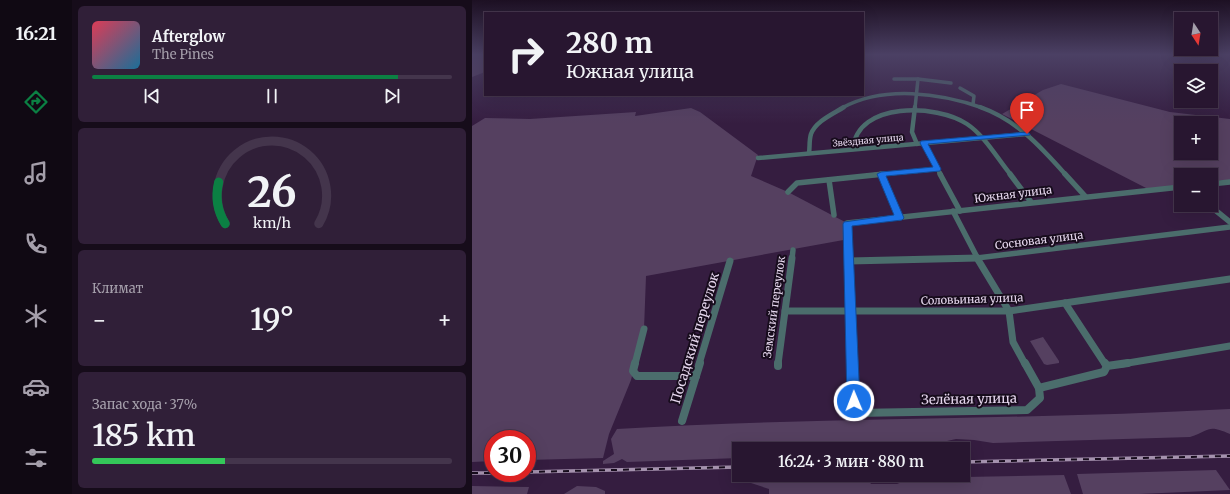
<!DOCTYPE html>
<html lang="ru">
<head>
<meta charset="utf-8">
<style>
  :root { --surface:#281630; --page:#301f38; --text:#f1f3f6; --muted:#a59fab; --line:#44354c; --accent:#0b8043 }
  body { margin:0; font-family:Merriweather,serif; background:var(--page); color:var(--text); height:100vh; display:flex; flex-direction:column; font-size:15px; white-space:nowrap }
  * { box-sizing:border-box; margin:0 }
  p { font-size:13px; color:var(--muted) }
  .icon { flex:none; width:22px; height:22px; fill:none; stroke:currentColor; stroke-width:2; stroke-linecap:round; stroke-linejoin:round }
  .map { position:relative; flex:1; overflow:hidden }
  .drawer { display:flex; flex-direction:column; gap:6px; padding:6px; background:#160c1a; width:400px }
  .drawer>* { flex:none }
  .top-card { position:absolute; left:12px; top:12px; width:380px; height:84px; border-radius:0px; box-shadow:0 4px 16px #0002,0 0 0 1px var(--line); background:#281630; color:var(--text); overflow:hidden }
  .needle { width:26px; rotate:168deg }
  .tools { position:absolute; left:702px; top:12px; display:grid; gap:8px }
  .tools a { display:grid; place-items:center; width:44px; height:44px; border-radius:0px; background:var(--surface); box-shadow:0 4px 16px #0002,0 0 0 1px var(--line); font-size:20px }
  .speed { position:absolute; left:12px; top:430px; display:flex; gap:8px; font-size:20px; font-weight:700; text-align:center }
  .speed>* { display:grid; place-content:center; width:52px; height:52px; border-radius:50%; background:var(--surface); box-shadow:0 4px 16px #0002,0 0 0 1px var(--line); line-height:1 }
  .speed .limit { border:6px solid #d22; background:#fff; color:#111 }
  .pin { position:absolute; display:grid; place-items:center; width:34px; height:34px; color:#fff; margin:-41px -17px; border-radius:50% 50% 50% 0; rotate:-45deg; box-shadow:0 0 4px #0007 }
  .pin .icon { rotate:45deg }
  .me { position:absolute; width:44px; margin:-22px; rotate:359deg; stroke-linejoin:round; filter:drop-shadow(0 0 3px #0008) }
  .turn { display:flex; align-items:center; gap:14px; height:84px; padding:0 16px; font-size:18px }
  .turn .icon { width:52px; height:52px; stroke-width:2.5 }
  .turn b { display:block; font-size:28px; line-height:34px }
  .big { font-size:30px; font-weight:600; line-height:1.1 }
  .drawer .widget { flex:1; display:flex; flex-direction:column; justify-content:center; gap:6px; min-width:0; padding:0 14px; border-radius:6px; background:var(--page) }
  .drawer .dial { align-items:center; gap:0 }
  .dial svg { height:104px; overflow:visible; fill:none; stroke:var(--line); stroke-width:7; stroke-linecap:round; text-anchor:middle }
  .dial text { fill:var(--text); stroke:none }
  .song { display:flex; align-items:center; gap:12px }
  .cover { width:48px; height:48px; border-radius:6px; background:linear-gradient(135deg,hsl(350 70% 55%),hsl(200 70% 35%)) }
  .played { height:4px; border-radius:2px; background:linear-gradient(90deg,var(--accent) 85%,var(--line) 85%) }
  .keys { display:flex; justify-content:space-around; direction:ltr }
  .heat { display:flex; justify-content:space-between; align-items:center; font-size:22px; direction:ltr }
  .charge { height:6px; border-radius:3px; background:linear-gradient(90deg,#34c759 37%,var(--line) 0) }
  .trip { position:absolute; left:260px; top:442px; width:238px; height:40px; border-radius:0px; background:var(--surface); box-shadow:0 4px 16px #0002,0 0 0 1px var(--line); font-weight:600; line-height:40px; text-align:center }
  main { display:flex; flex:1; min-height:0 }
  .dock { display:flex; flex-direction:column; width:72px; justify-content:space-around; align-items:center; background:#100913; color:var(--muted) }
  .dock .icon { width:28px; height:28px }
  .dock .current { color:var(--accent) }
  .dock b { font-size:18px; color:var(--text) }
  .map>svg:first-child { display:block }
  .green { fill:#554060; fill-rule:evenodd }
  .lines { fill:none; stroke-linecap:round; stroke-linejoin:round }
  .minor-far4 { stroke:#4b6d6c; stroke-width:3.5 }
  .minor-far3 { stroke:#4b6d6c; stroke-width:4.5 }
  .minor-far2 { stroke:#4b6d6c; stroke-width:5.5 }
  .minor-far1 { stroke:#4b6d6c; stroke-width:7 }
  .minor { stroke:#4b6d6c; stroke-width:8 }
  .rail-casing { stroke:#a592ae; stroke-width:3.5 }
  .rail { stroke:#170c1c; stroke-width:2; stroke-dasharray:6; stroke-linecap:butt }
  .route { fill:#1a73e8; stroke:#114b97 }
  .labels { text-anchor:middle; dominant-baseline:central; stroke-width:4; stroke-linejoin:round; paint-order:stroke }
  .far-street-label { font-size:9px; fill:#e6d7ee; stroke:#170c1c }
  .street-label { font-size:11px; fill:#e6d7ee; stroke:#170c1c }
  .near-street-label { font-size:13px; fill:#e6d7ee; stroke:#170c1c }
</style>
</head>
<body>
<main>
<nav class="dock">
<b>16:21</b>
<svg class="icon current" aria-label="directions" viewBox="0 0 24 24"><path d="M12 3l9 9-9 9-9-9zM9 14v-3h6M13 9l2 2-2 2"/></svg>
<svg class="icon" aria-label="music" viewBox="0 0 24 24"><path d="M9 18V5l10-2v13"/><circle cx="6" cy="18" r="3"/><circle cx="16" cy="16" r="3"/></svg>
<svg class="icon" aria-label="phone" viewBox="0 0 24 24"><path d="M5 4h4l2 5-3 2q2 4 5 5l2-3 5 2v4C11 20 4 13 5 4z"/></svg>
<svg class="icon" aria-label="climate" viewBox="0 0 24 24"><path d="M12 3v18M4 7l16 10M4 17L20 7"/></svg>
<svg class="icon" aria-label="car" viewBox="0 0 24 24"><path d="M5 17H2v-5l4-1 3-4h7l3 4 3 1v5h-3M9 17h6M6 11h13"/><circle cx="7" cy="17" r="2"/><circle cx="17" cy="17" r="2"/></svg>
<svg class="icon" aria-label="filters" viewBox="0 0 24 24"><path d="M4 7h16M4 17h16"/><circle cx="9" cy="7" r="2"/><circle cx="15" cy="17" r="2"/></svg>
</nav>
<section class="drawer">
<div class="widget">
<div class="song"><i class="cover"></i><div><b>Afterglow</b><p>The Pines</p></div></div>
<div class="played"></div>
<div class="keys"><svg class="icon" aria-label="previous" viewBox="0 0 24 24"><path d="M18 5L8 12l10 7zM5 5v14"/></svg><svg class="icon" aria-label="pause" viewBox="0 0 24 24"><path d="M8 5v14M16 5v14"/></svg><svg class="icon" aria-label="next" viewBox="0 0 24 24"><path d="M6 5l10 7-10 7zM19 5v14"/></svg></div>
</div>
<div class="widget dial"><svg viewBox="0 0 100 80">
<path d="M14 69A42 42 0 1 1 86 69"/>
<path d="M14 69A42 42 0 0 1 9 37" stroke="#0b8043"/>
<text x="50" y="56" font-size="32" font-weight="700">26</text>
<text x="50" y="72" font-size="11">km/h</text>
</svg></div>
<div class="widget"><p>Климат</p>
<div class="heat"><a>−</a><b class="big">19°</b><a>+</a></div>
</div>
<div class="widget"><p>Запас хода · 37%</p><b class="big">185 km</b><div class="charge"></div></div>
</section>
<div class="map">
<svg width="758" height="494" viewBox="0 0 758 494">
  <rect width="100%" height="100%" fill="#351d40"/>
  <g class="green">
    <polygon points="0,54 13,54 13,72 0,77"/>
    <path d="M589,84L698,112L758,119V180L739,181V175H709V185L676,189L530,114L571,90ZM709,123H739V153H709Z"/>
    <polygon points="219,108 228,112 286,155 279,176 316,192 375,223 377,239 174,276 172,329 159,380 137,434 131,458 55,460 55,439 21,439 21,461 0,462 0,126 13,118 58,119 164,112 163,116"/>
    <polygon points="571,337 587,361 587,363 575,365 572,364 558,341"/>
    <path d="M758,409V434C735,424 739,430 718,437L521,443L502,440L484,439L466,443L452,442L451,448C444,449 442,446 436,445C429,443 421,446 414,446C396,445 380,442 364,449H267V458L155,462L150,459L142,463L131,464V461L142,454L139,439L145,429C349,417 554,420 758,409Z"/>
    <polygon points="744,470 758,490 667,494 611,494 605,474"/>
    <polygon points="592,475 599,494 297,494 297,489 279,483 280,479 395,477 399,484 425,484 440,478"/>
    <polygon points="0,486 57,487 55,494 0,494"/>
    <polygon points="105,486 124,487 133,491 133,494 92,494"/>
  </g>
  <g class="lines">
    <g class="minor-far4">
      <polyline points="422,79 446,79 479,83"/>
      <polyline points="488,88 502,96 501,104"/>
      <path d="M370,108C412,85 468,93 511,108"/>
      <polyline points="443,108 446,79"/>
    </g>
    <g class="minor-far3">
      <polyline points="443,107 440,132 445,144"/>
      <path d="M508,107C545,120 569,147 594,175"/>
      <polyline points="451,143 469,175"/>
      <path d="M381,149C385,101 465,104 495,124C513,136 525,158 539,175"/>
      <path d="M337,153C338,147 337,140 339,134C344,121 361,114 372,107"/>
      <polyline points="286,158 555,134"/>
      <polyline points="402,175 465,169"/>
    </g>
    <g class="minor-far2">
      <polyline points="409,174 427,218"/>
      <polyline points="468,174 488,211"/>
      <polyline points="538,174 559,202"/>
      <polyline points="593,174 613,196"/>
      <polyline points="357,180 362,215"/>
      <polyline points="739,184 758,182"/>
      <polyline points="316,192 325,183 412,174"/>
      <polyline points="737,205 758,222"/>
      <polyline points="481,211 506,259"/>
      <polyline points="320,259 321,250"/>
      <polyline points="376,259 375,223 709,187"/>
      <polyline points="465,259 505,258 758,227"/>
    </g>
    <g class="minor-far1">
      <polyline points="376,258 380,364"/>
      <polyline points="505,258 537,311 541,342 553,364"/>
      <polyline points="377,261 506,258"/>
      <polyline points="593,303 633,364"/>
      <polyline points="313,311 537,311 758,279"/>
      <polyline points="163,364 172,329"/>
      <polyline points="227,364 258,261"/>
      <polyline points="306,364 320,258"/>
      <polyline points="650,364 758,346"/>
    </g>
    <g class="minor">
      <polyline points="163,363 161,371 165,376 224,376"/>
      <polyline points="380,363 382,413 555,410 568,398 567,388 632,372 635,366 656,363"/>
      <polyline points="553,363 567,388"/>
      <polyline points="633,363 635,366"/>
      <polyline points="306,366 306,363"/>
      <polyline points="210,421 228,363"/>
    </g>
    <defs>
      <g id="rail">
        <polyline points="491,462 758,456"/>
        <polyline points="55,472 267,467"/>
        <polyline points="0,473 21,473"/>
      </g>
    </defs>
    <use href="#rail" class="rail-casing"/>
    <use href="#rail" class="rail"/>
  </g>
  <linearGradient id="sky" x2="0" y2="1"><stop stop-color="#1d1023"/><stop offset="0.44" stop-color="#4b4064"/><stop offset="1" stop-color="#4b4064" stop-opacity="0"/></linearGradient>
  <rect width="758" height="124" fill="url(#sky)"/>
  <polygon class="route" points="555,132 558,134 558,135 456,144 469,169 468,171 414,176 432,218 430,220 380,226 388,401 386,405 382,407 377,405 375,401 371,224 372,222 422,215 405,174 409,172 461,167 448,143 449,141"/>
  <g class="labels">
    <g class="far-street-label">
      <text transform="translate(396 140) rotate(-5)">Звёздная улица</text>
    </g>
    <g class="street-label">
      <text transform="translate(541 194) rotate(-7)">Южная улица</text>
      <text transform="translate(567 240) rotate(-7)">Сосновая улица</text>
      <text transform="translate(500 299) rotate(-2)">Соловьиная улица</text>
      <text transform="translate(302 307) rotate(-82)">Земский переулок</text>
    </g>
    <g class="near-street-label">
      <text transform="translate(223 338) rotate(-73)">Посадский переулок</text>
      <text transform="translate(497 399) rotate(-1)">Зелёная улица</text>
    </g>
  </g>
</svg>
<div class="tools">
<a><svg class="needle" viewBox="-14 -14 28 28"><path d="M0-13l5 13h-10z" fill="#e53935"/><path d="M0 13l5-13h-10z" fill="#a59fab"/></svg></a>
<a><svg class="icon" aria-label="layers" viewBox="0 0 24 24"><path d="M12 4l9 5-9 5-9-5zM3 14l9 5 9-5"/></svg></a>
<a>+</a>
<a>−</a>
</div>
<div class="speed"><div class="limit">30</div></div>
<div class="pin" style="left:555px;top:134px;background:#d93025"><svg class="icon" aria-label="arrive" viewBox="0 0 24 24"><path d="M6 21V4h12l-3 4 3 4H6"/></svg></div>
<svg class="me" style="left:382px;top:401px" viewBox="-20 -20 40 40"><circle r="17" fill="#1a73e8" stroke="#fff" stroke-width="3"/><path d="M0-11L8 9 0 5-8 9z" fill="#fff"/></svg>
<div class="trip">16:24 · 3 мин · 880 m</div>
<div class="top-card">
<div class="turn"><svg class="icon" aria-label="right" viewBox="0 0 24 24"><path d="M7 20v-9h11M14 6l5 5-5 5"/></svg><div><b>280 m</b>Южная улица</div></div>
</div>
</div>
</main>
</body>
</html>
